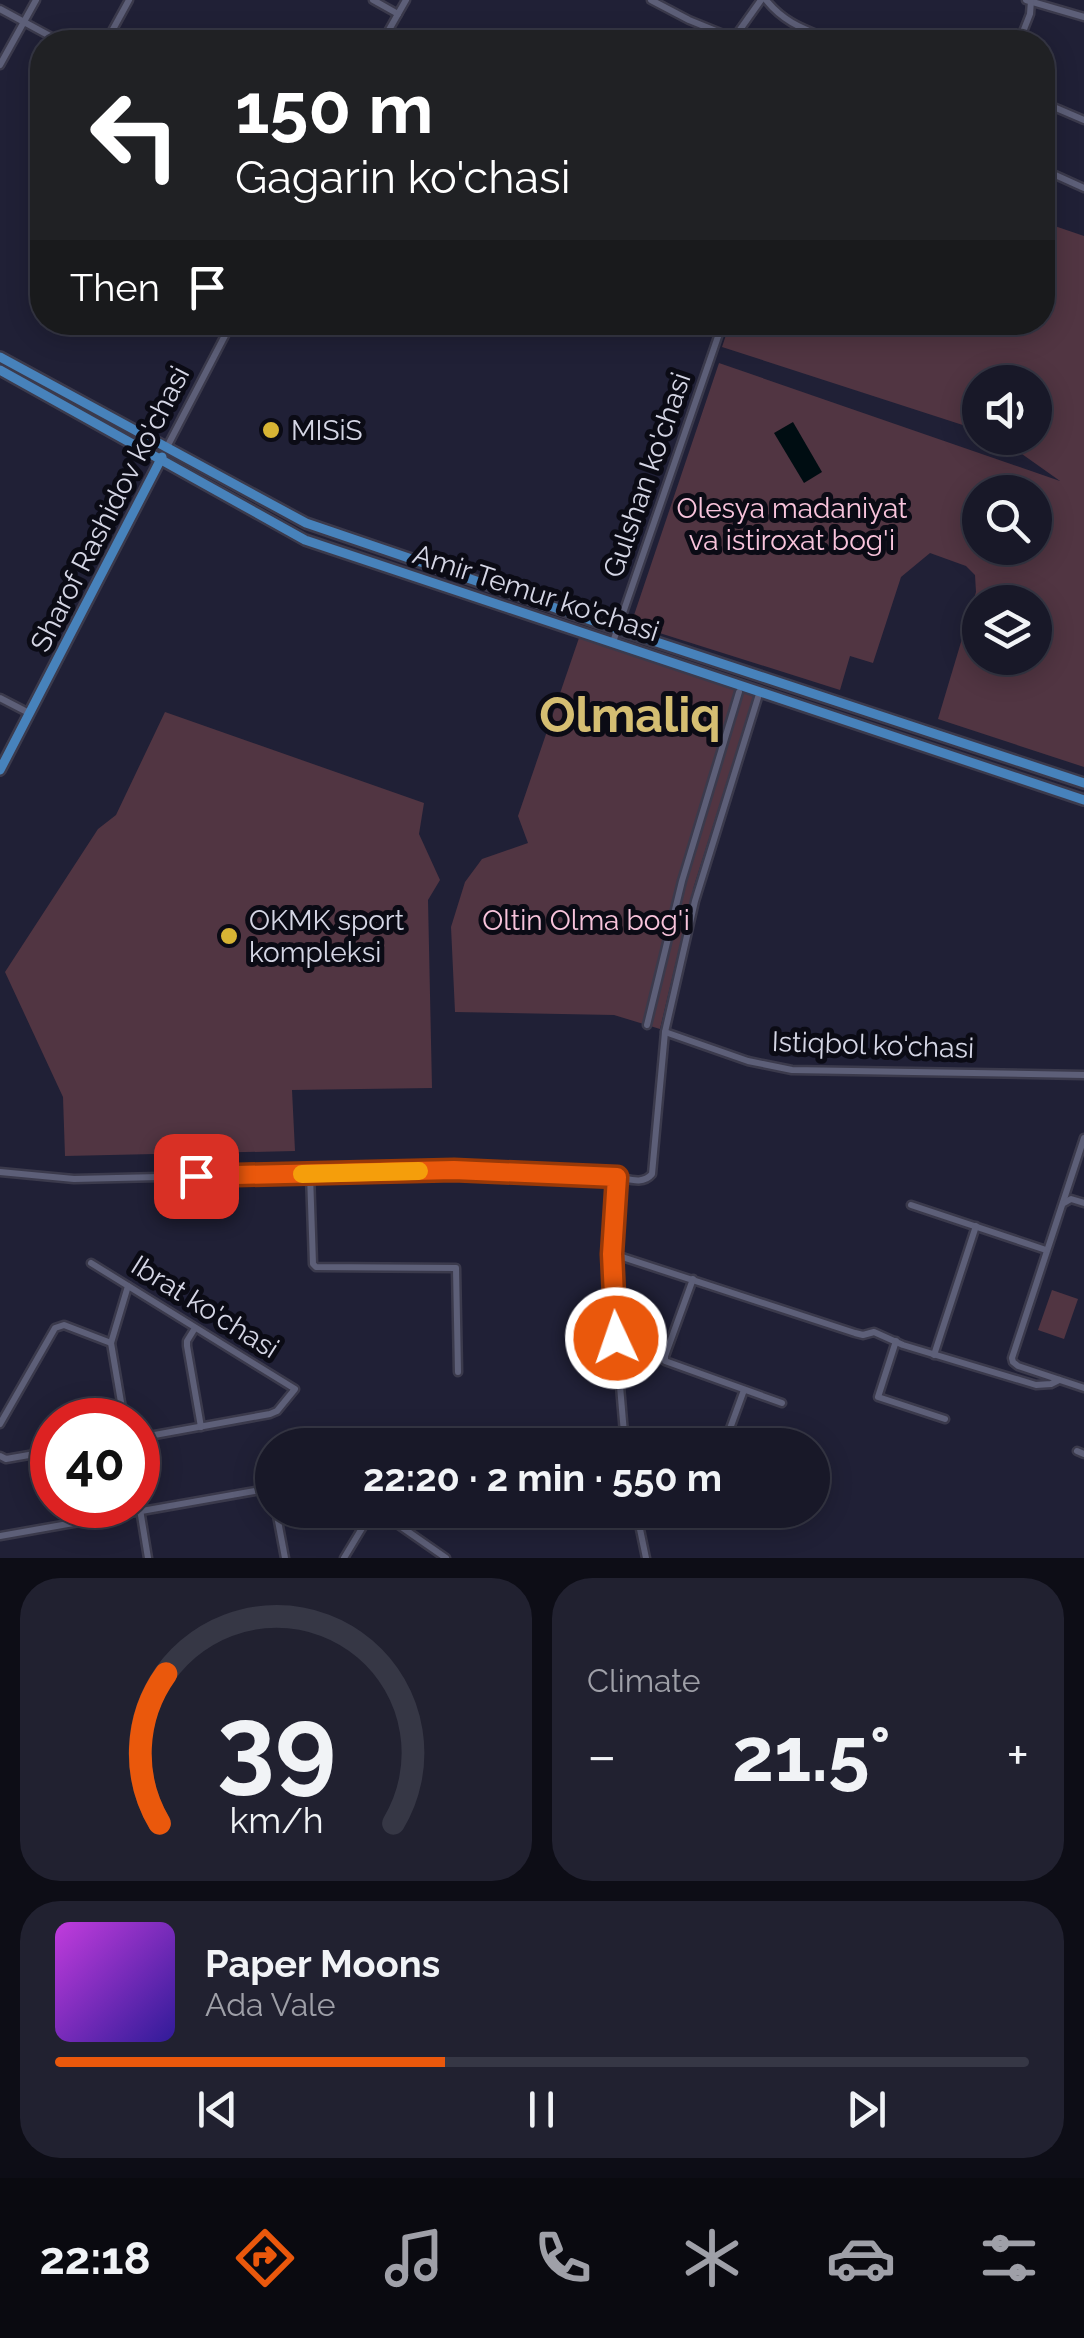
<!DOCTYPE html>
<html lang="en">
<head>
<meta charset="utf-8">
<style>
  :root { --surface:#181828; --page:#212130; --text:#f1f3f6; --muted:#9fa0a8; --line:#363745; --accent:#ea580c }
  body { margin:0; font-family:Raleway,sans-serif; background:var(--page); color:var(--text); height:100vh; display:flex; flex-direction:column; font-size:38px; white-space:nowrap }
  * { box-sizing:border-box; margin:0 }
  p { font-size:32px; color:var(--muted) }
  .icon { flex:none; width:55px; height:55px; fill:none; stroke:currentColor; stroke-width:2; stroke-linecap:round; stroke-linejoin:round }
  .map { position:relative; height:1558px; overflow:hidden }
  .details { display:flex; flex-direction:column; gap:20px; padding:20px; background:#0d0d16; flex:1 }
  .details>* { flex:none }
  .top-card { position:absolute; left:30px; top:30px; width:1025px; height:305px; border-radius:40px; box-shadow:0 5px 25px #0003,0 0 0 2px var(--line); background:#202124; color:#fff; overflow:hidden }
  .tools { position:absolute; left:962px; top:365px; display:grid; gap:20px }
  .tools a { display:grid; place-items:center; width:90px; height:90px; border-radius:50%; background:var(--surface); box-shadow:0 5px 25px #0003,0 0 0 2px var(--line); font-size:50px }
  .speed { position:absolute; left:30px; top:1398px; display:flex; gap:20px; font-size:50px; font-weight:700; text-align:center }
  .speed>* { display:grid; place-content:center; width:130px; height:130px; border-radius:50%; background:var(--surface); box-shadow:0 5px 25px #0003,0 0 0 2px var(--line); line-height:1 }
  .speed .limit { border:15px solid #d22; background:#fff; color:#111 }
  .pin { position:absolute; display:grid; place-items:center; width:85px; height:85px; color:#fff; margin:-42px; border-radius:20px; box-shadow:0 5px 15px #0006 }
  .me { position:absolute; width:110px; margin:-55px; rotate:357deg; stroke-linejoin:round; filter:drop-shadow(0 0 8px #0008) }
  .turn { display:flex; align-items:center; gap:35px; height:210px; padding:0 40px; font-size:45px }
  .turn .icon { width:130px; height:130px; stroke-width:2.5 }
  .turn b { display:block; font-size:70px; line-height:85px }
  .then { display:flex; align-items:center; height:95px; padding:0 40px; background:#0003; gap:20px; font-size:38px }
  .big { font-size:75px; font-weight:700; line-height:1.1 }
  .details .widget { flex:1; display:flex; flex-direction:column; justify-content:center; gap:15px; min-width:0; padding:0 35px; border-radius:40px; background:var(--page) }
  .details .dial { align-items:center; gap:0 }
  .dial svg { height:260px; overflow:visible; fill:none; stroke:var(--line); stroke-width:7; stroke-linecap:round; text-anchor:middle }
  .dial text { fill:var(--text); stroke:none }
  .song { display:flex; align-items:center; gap:30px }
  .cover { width:120px; height:120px; border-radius:15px; background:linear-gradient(135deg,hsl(290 70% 55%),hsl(250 70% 35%)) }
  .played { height:10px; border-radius:5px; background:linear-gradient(90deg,var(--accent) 40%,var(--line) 40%) }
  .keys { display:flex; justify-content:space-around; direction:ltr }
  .heat { display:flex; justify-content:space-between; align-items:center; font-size:55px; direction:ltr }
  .details .tiles { flex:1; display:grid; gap:20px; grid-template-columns:1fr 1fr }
  .widget:last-child { grid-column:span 2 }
  .trip { position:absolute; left:255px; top:1428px; width:575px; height:100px; border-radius:50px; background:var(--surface); box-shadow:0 5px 25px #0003,0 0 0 2px var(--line); font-weight:700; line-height:100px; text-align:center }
  .tabs { display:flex; height:160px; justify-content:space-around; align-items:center; background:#0a0a10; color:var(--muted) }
  .tabs .icon { width:70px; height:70px }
  .tabs .current { color:var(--accent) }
  .tabs b { font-size:45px; color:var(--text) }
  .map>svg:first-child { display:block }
  .green { fill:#513542; fill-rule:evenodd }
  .water { fill:#000d12 }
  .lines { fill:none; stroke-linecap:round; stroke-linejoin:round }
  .minor-casing { stroke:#3b3a4c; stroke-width:11 }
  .major-casing { stroke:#3b3a4c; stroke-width:14 }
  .minor { stroke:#5d5f78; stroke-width:6 }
  .major { stroke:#4782bb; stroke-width:9 }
  .route-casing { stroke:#983908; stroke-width:25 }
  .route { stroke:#ea580c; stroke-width:18 }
  .slow { stroke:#f59e0b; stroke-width:18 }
  .poi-dot { fill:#d7b434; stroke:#0b0b15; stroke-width:4 }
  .labels { text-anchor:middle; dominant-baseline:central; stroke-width:10; stroke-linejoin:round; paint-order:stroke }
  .poi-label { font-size:28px; fill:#d5d6e5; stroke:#0b0b15; text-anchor:start }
  .street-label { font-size:28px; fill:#d5d6e5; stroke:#0b0b15 }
  .park-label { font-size:28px; fill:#f9c4dc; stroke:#0b0b15 }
  .town-label { font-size:48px; font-weight:bold; fill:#d5be72; stroke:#0b0b15 }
</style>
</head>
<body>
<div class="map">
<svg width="1084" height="1558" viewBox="0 0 1084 1558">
  <rect width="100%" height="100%" fill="#202036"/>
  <g class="green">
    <path d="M1043,222L1084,236V767L938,719L976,592L975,575L966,566L930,553L901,577L873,663L850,656L840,690L631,624L719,363L1060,481L1012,447L987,450L985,441H974L972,428L722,347L730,323L1042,322ZM980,382H1035V438H980ZM980,492H1035V548H980ZM980,602H1035V658H980Z"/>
    <polygon points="580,635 755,693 694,886 660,1029 614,1015 455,1012 451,927 465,882 482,859 528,843 518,816"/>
    <polygon points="165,712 424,803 419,834 440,880 428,900 432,1088 292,1090 295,1151 65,1156 63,1097 5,972 98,829 116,815"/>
    <polygon points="1052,1290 1078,1299 1064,1339 1038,1330"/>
  </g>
  <polygon class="water" points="793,422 822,472 804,483 774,433"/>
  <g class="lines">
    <defs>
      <g id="minor">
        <polyline points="373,0 398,14"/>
        <polyline points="651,0 689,20 743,42"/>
        <path d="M766,0C786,25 808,30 836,42"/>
        <polyline points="1026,0 1084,17"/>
        <polyline points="0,9 61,42"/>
        <polyline points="734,38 761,0"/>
        <polyline points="106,42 129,0"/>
        <polyline points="382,42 406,0"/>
        <polyline points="1019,42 1030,14 1031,1"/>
        <polyline points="0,65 36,0"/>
        <polyline points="1042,105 1049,105 1084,120"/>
        <polyline points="1042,169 1084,188"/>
        <polyline points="167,447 232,322"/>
        <polyline points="613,642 723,322"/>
        <polyline points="0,698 29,713"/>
        <polyline points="647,1025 682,881 739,692"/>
        <polyline points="665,1032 748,1061 792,1070 1084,1075"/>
        <polyline points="1084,1138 1012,1358 1013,1362 1018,1366 1084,1388"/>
        <path d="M0,1172L74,1179L453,1170L617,1177C629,1179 643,1185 652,1174L665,1032L695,901L760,691"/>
        <polyline points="310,1174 313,1264 316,1267 456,1268 458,1372"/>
        <polyline points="617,1177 613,1254 614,1315 625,1445"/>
        <polyline points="1064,1203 1071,1199 1084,1203"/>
        <polyline points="911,1205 1046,1250"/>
        <polyline points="613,1254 855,1333 863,1335 874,1332 903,1345 1036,1385 1051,1384 1059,1380"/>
        <polyline points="91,1263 295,1389 277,1411 270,1414 138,1438"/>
        <polyline points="693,1279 665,1356 665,1361 782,1403"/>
        <polyline points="195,1328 187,1341 187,1346 201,1427"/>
        <polyline points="896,1341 878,1397 945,1419"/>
        <polyline points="934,1355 976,1226"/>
        <polyline points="124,1420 111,1343 128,1286"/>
        <polyline points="0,1424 55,1328 64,1325 111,1343"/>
        <polyline points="724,1445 744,1390"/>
        <polyline points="1077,1451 1084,1454"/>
        <polyline points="0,1456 6,1459 52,1451"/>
        <polyline points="138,1497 148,1558"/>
        <polyline points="276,1510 285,1558"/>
        <polyline points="377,1510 446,1558"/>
        <polyline points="636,1510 646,1558"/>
        <polyline points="702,1519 705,1510"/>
        <polyline points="0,1536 272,1488"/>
        <polyline points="344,1558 373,1510"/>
      </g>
      <g id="major">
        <polyline points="0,357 306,523 617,629 1084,783"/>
        <polyline points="0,370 305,540 1084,800"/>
        <polyline points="0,770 162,457"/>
      </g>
    </defs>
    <use href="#minor" class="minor-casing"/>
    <use href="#major" class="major-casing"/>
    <use href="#minor" class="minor"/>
    <use href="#major" class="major"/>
  </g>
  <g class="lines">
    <defs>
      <polyline id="route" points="196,1176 454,1170 617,1177 612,1254 616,1338"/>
    </defs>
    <use href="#route" class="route-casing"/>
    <use href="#route" class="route"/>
    <polyline class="slow" points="302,1174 419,1171"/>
  </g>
  <g class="poi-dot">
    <circle cx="271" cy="430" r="10"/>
    <circle cx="229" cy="936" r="10"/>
  </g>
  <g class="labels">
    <g class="poi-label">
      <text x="291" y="430">MISiS</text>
      <text x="249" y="920">OKMK sport<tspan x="249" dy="32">kompleksi</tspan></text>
    </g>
    <g class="street-label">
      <text transform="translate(647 475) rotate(-71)">Gulshan ko'chasi</text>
      <text transform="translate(110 509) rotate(-63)">Sharof Rashidov ko'chasi</text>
      <text transform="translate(536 593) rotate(18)">Amir Temur ko'chasi</text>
      <text transform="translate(873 1045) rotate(2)">Istiqbol ko'chasi</text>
      <text transform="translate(205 1307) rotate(32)">Ibrat ko'chasi</text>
    </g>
    <g class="park-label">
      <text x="792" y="508">Olesya madaniyat<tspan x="792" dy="32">va istiroxat bog'i</tspan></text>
      <text x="586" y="920">Oltin Olma bog'i</text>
    </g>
    <g class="town-label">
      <text x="630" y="715">Olmaliq</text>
    </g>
  </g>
</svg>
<div class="tools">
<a><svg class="icon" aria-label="sound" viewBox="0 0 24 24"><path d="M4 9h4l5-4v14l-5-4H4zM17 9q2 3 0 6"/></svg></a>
<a><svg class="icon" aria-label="search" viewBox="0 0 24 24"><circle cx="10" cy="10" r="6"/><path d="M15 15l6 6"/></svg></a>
<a><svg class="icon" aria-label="layers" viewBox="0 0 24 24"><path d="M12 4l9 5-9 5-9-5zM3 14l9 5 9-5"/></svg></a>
</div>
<div class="speed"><div class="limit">40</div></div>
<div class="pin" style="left:196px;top:1176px;background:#d93025"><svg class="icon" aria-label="arrive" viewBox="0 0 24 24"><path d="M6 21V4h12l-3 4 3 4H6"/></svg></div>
<svg class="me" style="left:616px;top:1338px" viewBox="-20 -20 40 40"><circle r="17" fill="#ea580c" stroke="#fff" stroke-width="3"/><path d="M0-11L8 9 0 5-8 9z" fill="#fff"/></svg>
<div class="trip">22:20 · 2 min · 550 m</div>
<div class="top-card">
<div class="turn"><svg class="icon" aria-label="left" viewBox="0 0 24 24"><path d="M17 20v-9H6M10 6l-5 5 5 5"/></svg><div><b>150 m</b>Gagarin ko'chasi</div></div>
<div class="then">Then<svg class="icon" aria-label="arrive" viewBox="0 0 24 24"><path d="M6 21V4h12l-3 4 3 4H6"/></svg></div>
</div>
</div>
<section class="details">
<div class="tiles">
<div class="widget dial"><svg viewBox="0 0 100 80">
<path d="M14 69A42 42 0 1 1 86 69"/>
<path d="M14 69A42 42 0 0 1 16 23" stroke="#ea580c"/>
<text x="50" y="56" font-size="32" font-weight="700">39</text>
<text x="50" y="72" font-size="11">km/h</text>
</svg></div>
<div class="widget"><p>Climate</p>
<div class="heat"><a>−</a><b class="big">21.5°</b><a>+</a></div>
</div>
<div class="widget">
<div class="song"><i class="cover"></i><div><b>Paper Moons</b><p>Ada Vale</p></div></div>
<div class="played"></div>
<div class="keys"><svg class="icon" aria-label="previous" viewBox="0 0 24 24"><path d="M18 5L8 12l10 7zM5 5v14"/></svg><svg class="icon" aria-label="pause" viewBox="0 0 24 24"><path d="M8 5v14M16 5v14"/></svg><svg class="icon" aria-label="next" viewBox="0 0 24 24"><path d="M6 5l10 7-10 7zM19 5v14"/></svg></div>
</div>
</div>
</section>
<nav class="tabs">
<b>22:18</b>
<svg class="icon current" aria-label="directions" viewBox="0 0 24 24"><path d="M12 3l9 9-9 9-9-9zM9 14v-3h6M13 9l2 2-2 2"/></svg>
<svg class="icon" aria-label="music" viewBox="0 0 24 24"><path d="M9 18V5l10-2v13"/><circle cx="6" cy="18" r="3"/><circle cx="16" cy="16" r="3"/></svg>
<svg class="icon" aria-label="phone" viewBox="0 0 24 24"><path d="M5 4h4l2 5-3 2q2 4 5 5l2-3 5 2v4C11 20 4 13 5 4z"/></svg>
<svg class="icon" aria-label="climate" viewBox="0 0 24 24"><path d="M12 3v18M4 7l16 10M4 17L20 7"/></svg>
<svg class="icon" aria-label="car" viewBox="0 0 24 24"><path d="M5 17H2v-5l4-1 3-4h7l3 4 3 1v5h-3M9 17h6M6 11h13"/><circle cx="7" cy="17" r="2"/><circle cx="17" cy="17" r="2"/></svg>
<svg class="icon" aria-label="filters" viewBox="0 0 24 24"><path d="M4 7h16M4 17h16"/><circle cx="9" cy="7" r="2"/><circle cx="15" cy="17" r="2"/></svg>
</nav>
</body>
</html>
